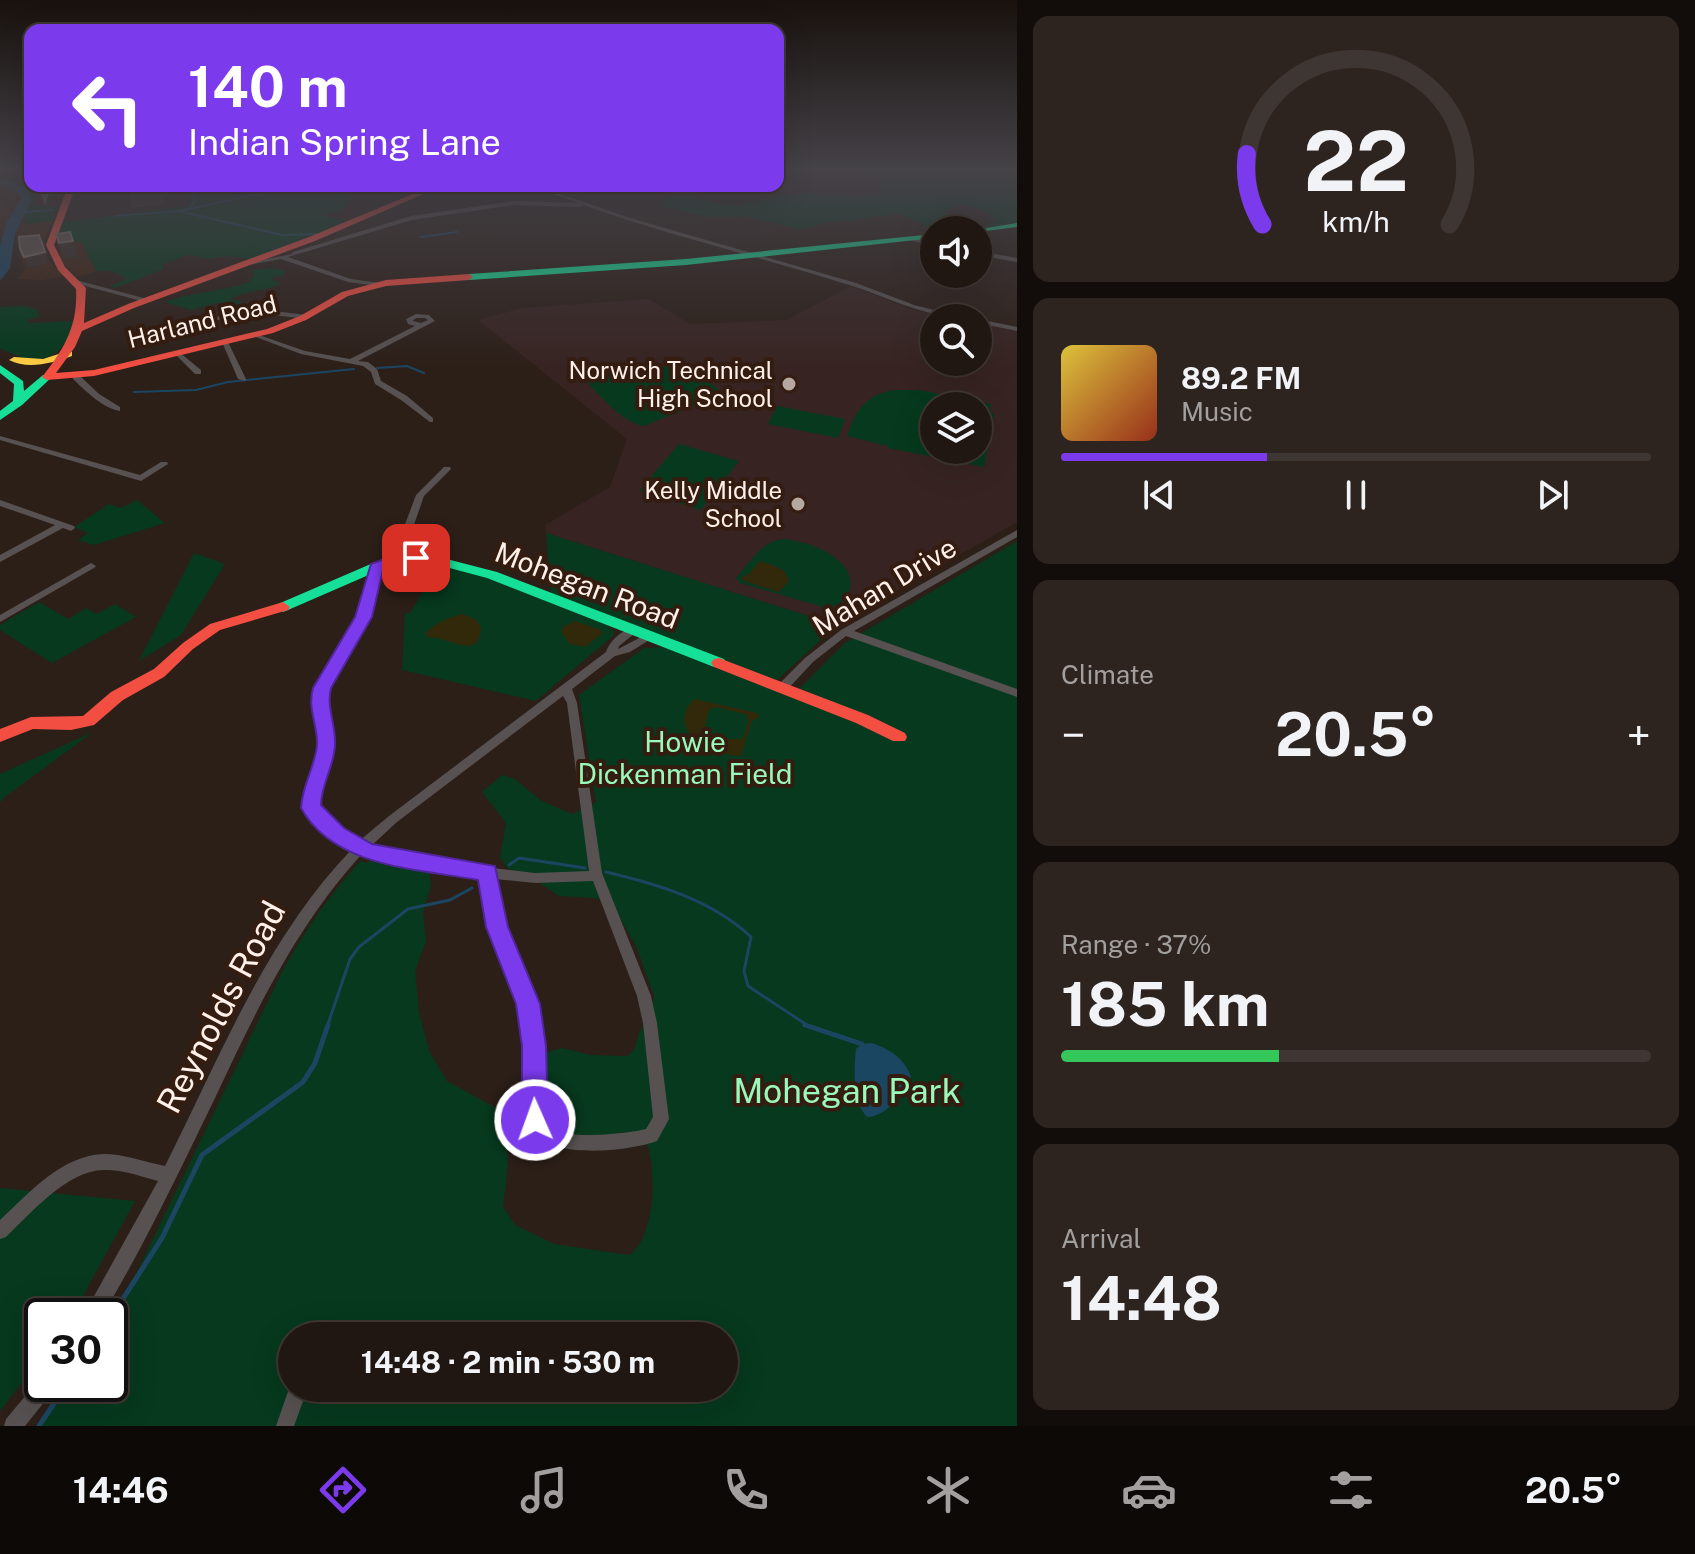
<!DOCTYPE html>
<html lang="en">
<head>
<meta charset="utf-8">
<style>
  :root { --surface:#211712; --page:#2d2420; --text:#f1f3f6; --muted:#a29f9f; --line:#3e3632; --accent:#7c3aed }
  body { margin:0; font-family:"Public Sans",sans-serif; background:var(--page); color:var(--text); height:100vh; display:flex; flex-direction:column; font-size:30px; white-space:nowrap }
  * { box-sizing:border-box; margin:0 }
  p { font-size:26px; color:var(--muted) }
  .icon { flex:none; width:44px; height:44px; fill:none; stroke:currentColor; stroke-width:2; stroke-linecap:round; stroke-linejoin:round }
  .map { position:relative; flex:1; overflow:hidden }
  .side { display:flex; flex-direction:column; gap:16px; padding:16px; background:#120d0a; width:678px }
  .side>* { flex:none }
  .hud { position:absolute; left:24px; top:24px; width:760px; height:168px; border-radius:16px; box-shadow:0 8px 32px #0002,0 0 0 2px var(--line); background:#7c3aed; color:#fff; overflow:hidden }
  .fabs { position:absolute; left:920px; top:216px; display:grid; gap:16px }
  .fabs a { display:grid; place-items:center; width:72px; height:72px; border-radius:50%; background:var(--surface); box-shadow:0 8px 32px #0002,0 0 0 2px var(--line); font-size:40px }
  .speed { position:absolute; left:24px; top:1298px; display:flex; gap:16px; font-size:40px; font-weight:700; text-align:center }
  .speed>* { display:grid; place-content:center; width:104px; height:104px; border-radius:50%; background:var(--surface); box-shadow:0 8px 32px #0002,0 0 0 2px var(--line); line-height:1 }
  .speed .limit { border:4px solid #111; border-radius:12px; background:#fff; color:#111 }
  .pin { position:absolute; display:grid; place-items:center; width:68px; height:68px; color:#fff; margin:-34px; border-radius:16px; box-shadow:0 4px 12px #0006 }
  .me { position:absolute; width:88px; margin:-44px; rotate:358deg; stroke-linejoin:round; filter:drop-shadow(0 0 6px #0008) }
  .turn { display:flex; align-items:center; gap:28px; height:168px; padding:0 32px; font-size:36px }
  .turn .icon { width:104px; height:104px; stroke-width:2.5 }
  .turn b { display:block; font-size:56px; line-height:68px }
  .big { font-size:60px; font-weight:700; line-height:1.1 }
  .side .card { flex:1; display:flex; flex-direction:column; justify-content:center; gap:12px; min-width:0; padding:0 28px; border-radius:16px; background:var(--page) }
  .side .dial { align-items:center; gap:0 }
  .dial svg { height:208px; overflow:visible; fill:none; stroke:var(--line); stroke-width:7; stroke-linecap:round; text-anchor:middle }
  .dial text { fill:var(--text); stroke:none }
  .song { display:flex; align-items:center; gap:24px }
  .cover { width:96px; height:96px; border-radius:12px; background:linear-gradient(135deg,hsl(50 70% 55%),hsl(10 70% 35%)) }
  .played { height:8px; border-radius:4px; background:linear-gradient(90deg,var(--accent) 35%,var(--line) 35%) }
  .keys { display:flex; justify-content:space-around; direction:ltr }
  .heat { display:flex; justify-content:space-between; align-items:center; font-size:44px; direction:ltr }
  .charge { height:12px; border-radius:6px; background:linear-gradient(90deg,#34c759 37%,var(--line) 0) }
  .trip { position:absolute; left:278px; top:1322px; width:460px; height:80px; border-radius:40px; background:var(--surface); box-shadow:0 8px 32px #0002,0 0 0 2px var(--line); font-weight:700; line-height:80px; text-align:center }
  .tabs { display:flex; height:128px; justify-content:space-around; align-items:center; background:#0d0907; color:var(--muted) }
  .tabs .icon { width:56px; height:56px }
  .tabs .on { color:var(--accent) }
  .tabs b { font-size:36px; color:var(--text) }
  main { display:flex; flex:1; min-height:0 }
  .map>svg:first-child { display:block }
  .built { fill:#3f2414 }
  .education { fill:#372422; fill-rule:evenodd }
  .green { fill:#06391e; fill-rule:evenodd }
  .sand { fill:#32290b; fill-rule:evenodd }
  .water { fill:#1b4662 }
  .lines { fill:none; stroke-linecap:round; stroke-linejoin:round }
  .stream-far2 { stroke:#1b4662; stroke-width:2 }
  .stream-far1 { stroke:#1b4662; stroke-width:3 }
  .stream { stroke:#1b4662; stroke-width:5 }
  .street { fill:#575151; fill-rule:evenodd }
  .fast { fill:#16e098; fill-rule:evenodd }
  .slow { fill:#ffcf43; fill-rule:evenodd }
  .jam { fill:#f24e42; fill-rule:evenodd }
  .shaded-wall { fill:#392d27 }
  .building { fill:#625750; stroke:#7b6f68; stroke-width:2 }
  .route { fill:#7c3aed; stroke:#51269a; stroke-width:2 }
  .poi-dot { fill:#b5a8a0; stroke:#341d10; stroke-width:3 }
  .labels { text-anchor:middle; dominant-baseline:central; stroke-width:8; stroke-linejoin:round; paint-order:stroke }
  .far-street-label { font-size:24px; fill:#fff1ea; stroke:#341d10 }
  .far-poi-label { font-size:24px; fill:#fff1ea; stroke:#341d10; text-anchor:end }
  .street-label { font-size:28px; fill:#fff1ea; stroke:#341d10 }
  .park-label { font-size:28px; fill:#9af8bb; stroke:#341d10 }
  .near-street-label { font-size:34px; fill:#fff1ea; stroke:#341d10 }
  .near-park-label { font-size:34px; fill:#9af8bb; stroke:#341d10 }
</style>
</head>
<body>
<main>
<div class="map">
<svg width="1017" height="1426" viewBox="0 0 1017 1426">
  <rect width="100%" height="100%" fill="#2c1f18"/>
  <g class="built">
    <polygon points="0,183 17,192 21,199 5,226 0,246"/>
    <polygon points="31,186 78,186 71,204 58,208 44,241 49,261 64,276 43,280 17,279 25,270 19,254 23,242 16,242 16,233 28,209 52,207 33,204 36,191"/>
    <polygon points="57,240 81,242 98,271 77,277 61,261"/>
  </g>
  <path class="education" d="M851,286L911,309L951,318H934V362H978V323L1017,331V522L837,625L546,533L545,525L610,487L627,439L478,320L522,308L649,299L690,324L787,320ZM934,406H978V450H934Z"/>
  <g class="green">
    <path d="M865,168H934L978,175L992,168H1017V223L980,228L996,221C986,211 964,197 944,213L962,222L960,229L934,230L901,214L819,224L813,228L800,229L744,216L712,218L665,207L662,200C687,188 710,205 734,205C751,205 766,197 782,195C814,191 849,200 881,194L879,178Z"/>
    <path d="M0,174C15,177 29,180 37,195L33,205L58,207L51,221L24,224L30,195L0,178Z"/>
    <polygon points="167,186 379,186 345,192 352,197 341,211 322,215 346,222 250,259 228,256 208,259 188,255 161,265 164,269 115,288 110,286 126,279 125,277 112,271 96,271 81,242 57,240 63,222 189,206 191,194"/>
    <path d="M274,268L285,271L282,276H275L272,280L282,284C264,291 248,290 230,299L242,302L239,305L216,303L192,310L164,302C192,291 223,292 250,282L254,275L251,270Z"/>
    <path d="M24,306L36,309L40,316L28,320V323L74,321C74,329 72,333 68,339C50,367 27,362 0,348V307Z"/>
    <path d="M641,364C670,366 703,370 722,394L644,426C621,422 600,395 584,379L602,370Z"/>
    <path d="M893,390H919L991,404L990,411L994,414L984,467L888,448V446L847,436C856,410 865,396 893,390ZM934,406H978V450H934Z"/>
    <polygon points="777,406 845,419 838,438 768,424"/>
    <polygon points="679,444 739,461 701,510 639,491"/>
    <polygon points="137,500 165,523 94,545 78,540 88,533 74,527 109,504 121,508"/>
    <polygon points="546,533 837,625 776,681 551,594"/>
    <path d="M784,539C805,542 827,548 842,564C860,582 848,609 823,607L740,583L736,578C749,563 763,540 784,539ZM771,564L784,571L779,592L747,582L742,577Z"/>
    <path d="M1017,541V1426H39L70,1384H110V1321L137,1272L283,970C305,930 330,895 360,861L367,863C387,847 404,855 427,859L431,886L423,912L426,941L415,971L419,1012L429,1051L447,1081L496,1108L505,1124L508,1164L503,1207L515,1225L554,1244L629,1255C656,1237 657,1169 646,1141L597,1142L548,1130C538,1108 539,1076 544,1053L562,1048L590,1055L627,1056L634,1050L639,1033L652,1012L654,996L636,946L611,903L594,898L559,896L525,873L508,869L500,857L506,823L482,792L502,775L515,779L540,800L572,814L596,802L579,695L644,648L664,647L799,689L845,643ZM292,1336H724V1388H292Z"/>
    <polygon points="194,553 225,564 181,635 139,661"/>
    <polygon points="439,564 475,573 607,625 614,631 613,636 536,701 402,670 405,613 410,613"/>
    <polygon points="39,602 68,619 86,608 97,614 115,604 136,617 52,663 0,630 0,625"/>
    <polygon points="93,732 5,797 0,802 0,774"/>
    <polygon points="0,1188 135,1201 72,1316 42,1316 42,1356 0,1411"/>
  </g>
  <g class="sand">
    <polygon points="760,561 784,571 789,581 779,592 743,580 742,577 748,575"/>
    <path d="M463,614L476,620L481,627C480,659 453,641 438,638C424,636 436,642 425,634C430,626 452,615 463,614Z"/>
    <polygon points="575,621 601,630 603,633 585,647 570,644 561,632 564,626"/>
    <path d="M694,699L757,713L759,717L752,721L741,756C713,756 663,731 694,699ZM716,707L745,714L749,720L743,739H728L704,731L709,710Z"/>
  </g>
  <g class="water">
    <polygon points="0,178 26,188 31,201 15,234 10,268 0,281 0,246 5,226 21,198 17,192 0,183"/>
    <path d="M872,1043C891,1050 904,1058 911,1077C899,1095 890,1115 867,1117C852,1101 854,1069 856,1049L862,1044Z"/>
  </g>
  <g class="lines">
    <g class="stream-far2">
      <polyline points="183,186 192,192 195,200 191,207"/>
      <polyline points="25,212 53,210"/>
      <polyline points="183,212 282,235 316,234"/>
      <polyline points="115,216 180,211 295,186"/>
      <polyline points="421,237 457,232"/>
      <polyline points="377,368 407,366 424,373"/>
      <polyline points="134,392 196,390 228,382 354,369"/>
    </g>
    <g class="stream-far1">
      <polyline points="509,865 519,858 585,868"/>
      <path d="M606,872C657,884 712,900 751,937L744,971L748,986L810,1027"/>
      <polyline points="327,1027 350,959 359,947 408,909 450,900 472,888"/>
    </g>
    <g class="stream">
      <polyline points="805,1025 862,1044"/>
      <polyline points="110,1319 162,1238 202,1155 303,1082 315,1063 328,1025"/>
      <polyline points="39,1426 67,1384"/>
    </g>
    <g class="street">
      <path d="M530,186H538L630,218L856,283L914,305L967,318C926,318 888,297 849,285C761,257 670,236 583,205L580,207L514,205L412,220L288,257L351,279L380,283L381,284L378,286L348,282L281,259L244,266L241,264L292,254L293,252L411,216L514,201L578,203Z"/>
      <polygon points="910,237 934,242 934,246 908,240 907,239"/>
      <polygon points="978,251 1017,258 1017,262 978,255"/>
      <polygon points="76,280 147,299 148,300 145,302 74,283 74,281"/>
      <polygon points="248,308 307,315 310,317 307,319 248,312 142,341 137,340"/>
      <path d="M416,314L429,315L435,321L358,361L368,362L377,369L381,381L407,396L433,418V422H430L401,400L375,384L371,372L363,366L301,354L251,335L256,334L305,351L350,359L415,326L408,324L406,319ZM417,318H425L428,320L421,323L413,321V320Z"/>
      <polygon points="978,319 1017,327 1017,331 978,323"/>
      <polygon points="223,341 228,342 246,379 245,381 238,379 222,342"/>
      <polygon points="175,352 179,352 201,370 201,374 195,374 175,354"/>
      <path d="M73,375H79L99,394L120,407V411C102,408 86,391 73,379Z"/>
      <polygon points="0,436 140,475 161,462 167,462 168,464 141,481 0,440"/>
      <polygon points="444,467 450,467 451,469 424,496 402,559 397,562 394,561 392,559 416,495"/>
      <polygon points="0,500 74,526 75,528 71,531 63,528 0,562 0,555 55,525 0,506"/>
      <polygon points="1017,530 1017,537 854,631 1017,689 1017,697 846,636 813,662 786,691 778,691 777,688 778,685 805,658 841,630"/>
      <polygon points="91,563 96,566 94,568 0,622 0,615"/>
      <path d="M376,564L381,567L369,617L325,694L332,746L317,790L319,810L352,838L359,841L389,816L606,652C610,640 624,627 638,628L639,630L619,646L618,649L645,635L649,634L654,637L630,652L615,656L572,689L577,703L602,873L651,996L657,1023L669,1119L657,1141C630,1151 561,1158 538,1137C531,1132 529,1123 526,1115L523,1016L513,977L490,927L481,877L387,862L363,853C297,924 256,1011 215,1098C179,1172 144,1246 102,1316H83L158,1181C140,1176 121,1169 102,1170C66,1172 31,1213 6,1237L0,1239V1220C29,1193 62,1155 104,1154C124,1154 145,1162 165,1166C220,1057 266,938 352,849L344,846L309,815L305,790L320,746L315,694L359,617L371,567ZM563,696L567,703L589,871L535,873L449,863L388,852L371,846L397,822ZM494,879L535,883L593,881L637,996L643,1023L653,1117L646,1129C626,1134 572,1139 554,1130C547,1127 544,1121 542,1115L537,1016L527,977L504,927Z"/>
      <polygon points="42,1376 42,1384 55,1384 53,1391 25,1426 4,1426 6,1419"/>
      <polygon points="290,1386 304,1388 306,1393 294,1426 276,1426"/>
    </g>
    <g class="fast">
      <polygon points="801,168 778,173 778,169"/>
      <polygon points="1017,223 1017,227 978,232 978,230 974,230"/>
      <polygon points="934,234 934,238 686,265 469,280 465,277 469,274 686,259"/>
      <polygon points="0,365 23,381 24,391 43,375 52,377 22,405 0,420 0,411 13,401 14,384 0,373"/>
      <polygon points="431,555 497,572 724,659 727,663 724,667 714,667 487,578 431,563 394,564 288,610 283,612 276,607 278,604 387,557"/>
    </g>
    <path class="slow" d="M68,351L72,352V356C52,363 28,370 9,360L14,357L43,359Z"/>
    <g class="jam">
      <path d="M68,186H76L54,245L65,267L86,288L84,323L128,304L309,237L432,186H442L315,241L134,308L82,331L75,347L56,373L94,370L267,329L300,316L342,292L386,280L469,274L473,277L469,280L386,286L348,296L306,320L273,333L94,376L47,380L42,377C64,349 78,326 76,289L58,270L46,245Z"/>
      <polygon points="283,602 290,607 288,610 220,630 193,649 164,677 123,700 94,725 71,730 33,729 0,742 0,729 31,717 83,716 111,692 154,669 183,643 210,624"/>
      <polygon points="719,658 868,715 905,733 907,737 905,741 893,741 856,723 714,667 711,663 714,659"/>
    </g>
  </g>
  <g class="shaded-wall">
    <polygon points="50,186 52,186 54,191 47,210 45,202"/>
    <polygon points="163,189 166,204 132,208 128,193"/>
    <polygon points="73,241 78,257 64,259 59,243"/>
    <polygon points="45,252 48,263 28,268 24,257"/>
  </g>
  <g class="building">
    <polygon points="39,186 50,186 45,202"/>
    <polygon points="128,186 162,186 163,189 128,193"/>
    <polygon points="70,232 73,241 59,243 56,234"/>
    <polygon points="39,235 45,252 24,257 20,249 19,237"/>
  </g>
  <linearGradient id="sky" x2="0" y2="1"><stop stop-color="#18110d"/><stop offset="0.46" stop-color="#454248"/><stop offset="1" stop-color="#454248" stop-opacity="0"/></linearGradient>
  <rect width="1017" height="368" fill="url(#sky)"/>
  <path class="route" d="M416,553L421,554V561L398,564L383,570L372,617L331,688C326,707 336,725 335,744C335,765 321,784 321,805L344,828L372,844L495,866L508,927L540,1004L546,1046L548,1120L544,1129L535,1133L526,1129L522,1120V1046L516,1004L486,927L478,880C419,869 334,868 301,808C302,785 315,767 317,745C318,726 307,708 313,688L355,617L371,564L395,555Z"/>
  <g class="poi-dot">
    <circle cx="789" cy="384" r="8"/>
    <circle cx="798" cy="504" r="8"/>
  </g>
  <g class="labels">
    <g class="far-street-label">
      <text transform="translate(202 321) rotate(-14)">Harland Road</text>
    </g>
    <g class="far-poi-label">
      <text x="773" y="370">Norwich Technical<tspan x="773" dy="28">High School</tspan></text>
      <text x="782" y="490">Kelly Middle<tspan x="782" dy="28">School</tspan></text>
    </g>
    <g class="street-label">
      <text transform="translate(587 585) rotate(21)">Mohegan Road</text>
      <text transform="translate(884 586) rotate(-31)">Mahan Drive</text>
    </g>
    <g class="park-label">
      <text x="685" y="741">Howie<tspan x="685" dy="32">Dickenman Field</tspan></text>
    </g>
    <g class="near-street-label">
      <text transform="translate(221 1007) rotate(-62)">Reynolds Road</text>
    </g>
    <g class="near-park-label">
      <text x="847" y="1091">Mohegan Park</text>
    </g>
  </g>
</svg>
<div class="fabs">
<a><svg class="icon" aria-label="sound" viewBox="0 0 24 24"><path d="M4 9h4l5-4v14l-5-4H4zM17 9q2 3 0 6"/></svg></a>
<a><svg class="icon" aria-label="search" viewBox="0 0 24 24"><circle cx="10" cy="10" r="6"/><path d="M15 15l6 6"/></svg></a>
<a><svg class="icon" aria-label="layers" viewBox="0 0 24 24"><path d="M12 4l9 5-9 5-9-5zM3 14l9 5 9-5"/></svg></a>
</div>
<div class="speed"><div class="limit">30</div></div>
<div class="pin" style="left:416px;top:558px;background:#d93025"><svg class="icon" aria-label="arrive" viewBox="0 0 24 24"><path d="M6 21V4h12l-3 4 3 4H6"/></svg></div>
<svg class="me" style="left:535px;top:1120px" viewBox="-20 -20 40 40"><circle r="17" fill="#7c3aed" stroke="#fff" stroke-width="3"/><path d="M0-11L8 9 0 5-8 9z" fill="#fff"/></svg>
<div class="trip">14:48 · 2 min · 530 m</div>
<div class="hud">
<div class="turn"><svg class="icon" aria-label="left" viewBox="0 0 24 24"><path d="M17 20v-9H6M10 6l-5 5 5 5"/></svg><div><b>140 m</b>Indian Spring Lane</div></div>
</div>
</div>
<section class="side">
<div class="card dial"><svg viewBox="0 0 100 80">
<path d="M14 69A42 42 0 1 1 86 69"/>
<path d="M14 69A42 42 0 0 1 8 42" stroke="#7c3aed"/>
<text x="50" y="56" font-size="32" font-weight="700">22</text>
<text x="50" y="72" font-size="11">km/h</text>
</svg></div>
<div class="card">
<div class="song"><i class="cover"></i><div><b>89.2 FM</b><p>Music</p></div></div>
<div class="played"></div>
<div class="keys"><svg class="icon" aria-label="previous" viewBox="0 0 24 24"><path d="M18 5L8 12l10 7zM5 5v14"/></svg><svg class="icon" aria-label="pause" viewBox="0 0 24 24"><path d="M8 5v14M16 5v14"/></svg><svg class="icon" aria-label="next" viewBox="0 0 24 24"><path d="M6 5l10 7-10 7zM19 5v14"/></svg></div>
</div>
<div class="card"><p>Climate</p>
<div class="heat"><a>−</a><b class="big">20.5°</b><a>+</a></div>
</div>
<div class="card"><p>Range · 37%</p><b class="big">185 km</b><div class="charge"></div></div>
<div class="card"><p>Arrival</p><b class="big">14:48</b></div>
</section>
</main>
<nav class="tabs">
<b>14:46</b>
<svg class="icon on" aria-label="directions" viewBox="0 0 24 24"><path d="M12 3l9 9-9 9-9-9zM9 14v-3h6M13 9l2 2-2 2"/></svg>
<svg class="icon" aria-label="music" viewBox="0 0 24 24"><path d="M9 18V5l10-2v13"/><circle cx="6" cy="18" r="3"/><circle cx="16" cy="16" r="3"/></svg>
<svg class="icon" aria-label="phone" viewBox="0 0 24 24"><path d="M5 4h4l2 5-3 2q2 4 5 5l2-3 5 2v4C11 20 4 13 5 4z"/></svg>
<svg class="icon" aria-label="climate" viewBox="0 0 24 24"><path d="M12 3v18M4 7l16 10M4 17L20 7"/></svg>
<svg class="icon" aria-label="car" viewBox="0 0 24 24"><path d="M5 17H2v-5l4-1 3-4h7l3 4 3 1v5h-3M9 17h6M6 11h13"/><circle cx="7" cy="17" r="2"/><circle cx="17" cy="17" r="2"/></svg>
<svg class="icon" aria-label="filters" viewBox="0 0 24 24"><path d="M4 7h16M4 17h16"/><circle cx="9" cy="7" r="2"/><circle cx="15" cy="17" r="2"/></svg>
<b>20.5°</b>
</nav>
</body>
</html>
